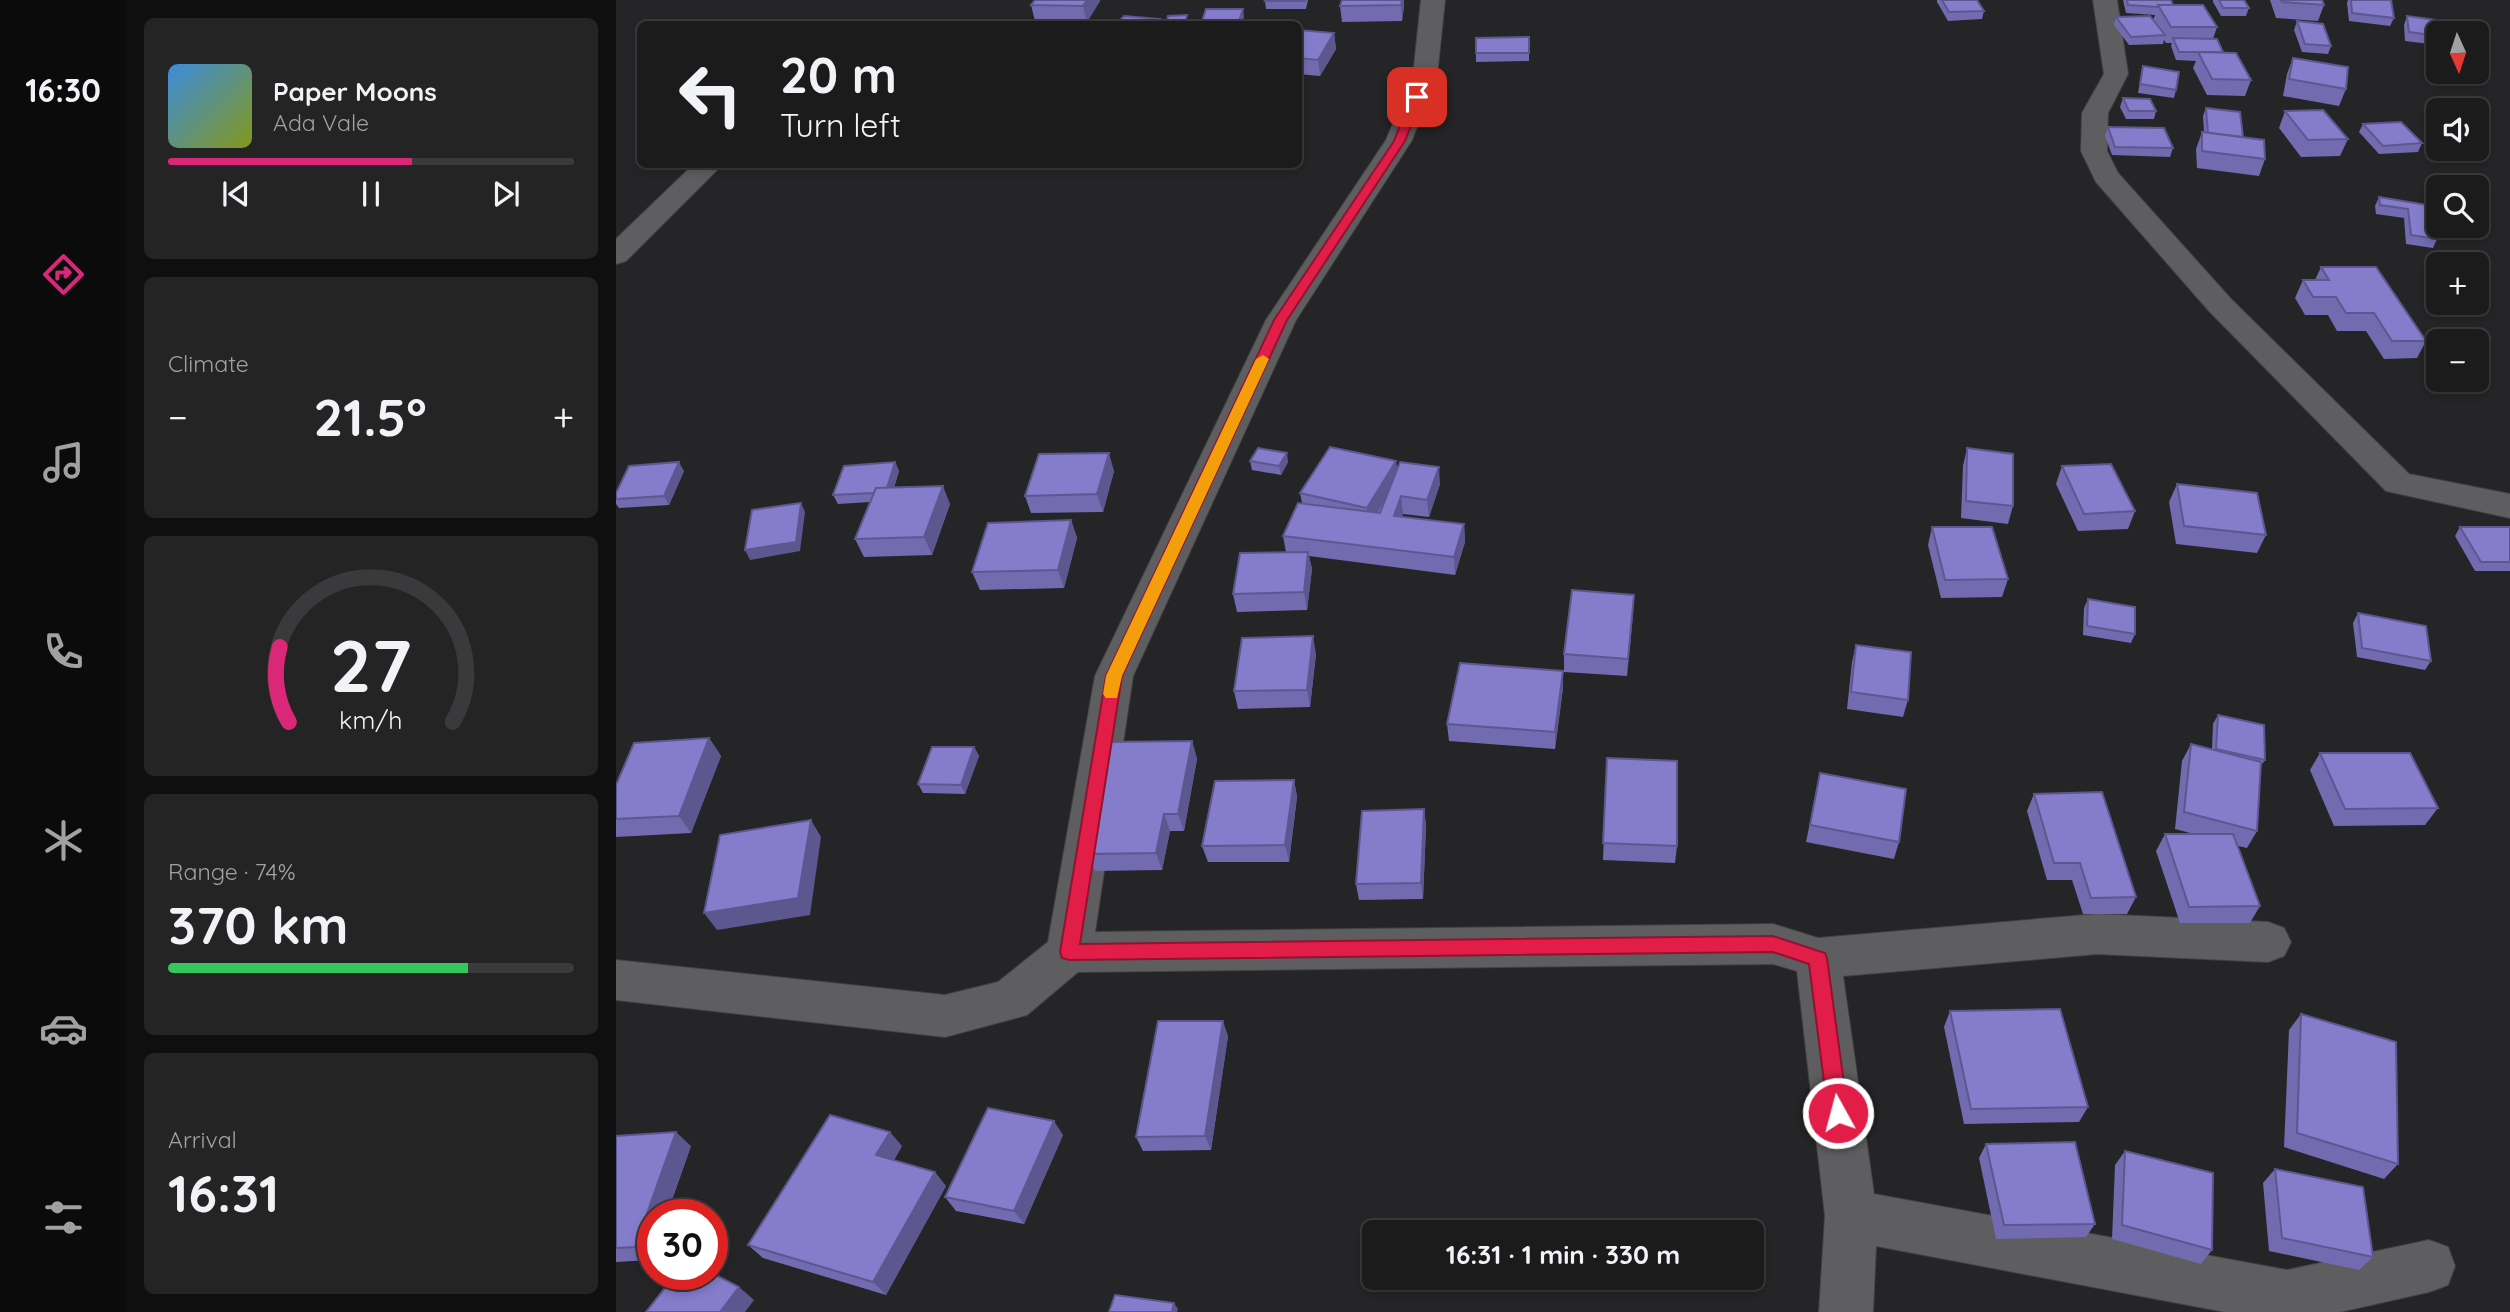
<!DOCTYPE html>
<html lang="en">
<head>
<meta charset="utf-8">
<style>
  :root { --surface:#1c1b1c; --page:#252425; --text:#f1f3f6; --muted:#a0a1a3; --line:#3a393b; --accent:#db2777 }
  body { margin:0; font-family:Quicksand,sans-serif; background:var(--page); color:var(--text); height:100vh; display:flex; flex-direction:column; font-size:26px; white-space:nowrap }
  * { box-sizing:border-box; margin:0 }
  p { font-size:23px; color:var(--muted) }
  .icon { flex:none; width:38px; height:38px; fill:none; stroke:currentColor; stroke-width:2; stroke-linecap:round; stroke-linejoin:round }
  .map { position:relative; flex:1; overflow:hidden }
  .details { display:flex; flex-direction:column; gap:18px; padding:18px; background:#0f0f0f; width:490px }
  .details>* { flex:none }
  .guide { position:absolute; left:21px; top:21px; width:665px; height:147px; border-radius:10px; box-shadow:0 4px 10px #0003,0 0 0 2px var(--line); background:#1c1b1c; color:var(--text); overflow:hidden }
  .needle { width:46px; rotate:177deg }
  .buttons { position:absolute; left:1810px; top:21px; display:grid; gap:14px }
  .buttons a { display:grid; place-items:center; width:63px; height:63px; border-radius:10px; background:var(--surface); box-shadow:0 4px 10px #0003,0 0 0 2px var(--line); font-size:35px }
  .speed { position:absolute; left:21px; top:1199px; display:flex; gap:14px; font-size:35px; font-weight:700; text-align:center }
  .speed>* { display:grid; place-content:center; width:91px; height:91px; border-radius:50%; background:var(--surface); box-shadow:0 4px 10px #0003,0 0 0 2px var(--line); line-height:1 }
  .speed .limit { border:10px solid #d22; background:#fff; color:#111 }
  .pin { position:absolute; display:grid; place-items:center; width:60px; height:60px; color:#fff; margin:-30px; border-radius:14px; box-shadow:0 4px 10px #0006 }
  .me { position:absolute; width:77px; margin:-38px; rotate:353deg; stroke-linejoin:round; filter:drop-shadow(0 0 5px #0008) }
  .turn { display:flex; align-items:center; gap:24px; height:147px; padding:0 28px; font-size:32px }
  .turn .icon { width:91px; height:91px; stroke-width:2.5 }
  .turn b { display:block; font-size:49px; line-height:60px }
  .big { font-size:52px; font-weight:700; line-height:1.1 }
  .details .tile { flex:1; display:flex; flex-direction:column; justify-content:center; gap:10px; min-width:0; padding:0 24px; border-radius:10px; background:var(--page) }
  .details .dial { align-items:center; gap:0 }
  .dial svg { height:182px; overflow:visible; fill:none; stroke:var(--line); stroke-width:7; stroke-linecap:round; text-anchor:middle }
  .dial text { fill:var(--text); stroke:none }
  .song { display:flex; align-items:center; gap:21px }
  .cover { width:84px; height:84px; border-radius:10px; background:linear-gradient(135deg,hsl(210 70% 55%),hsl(70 70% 35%)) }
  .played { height:7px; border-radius:4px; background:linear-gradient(90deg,var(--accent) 60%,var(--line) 60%) }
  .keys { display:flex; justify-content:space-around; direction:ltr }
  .heat { display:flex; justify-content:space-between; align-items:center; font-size:38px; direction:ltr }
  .charge { height:10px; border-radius:5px; background:linear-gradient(90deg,#34c759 74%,var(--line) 0) }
  .trip { position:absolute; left:746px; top:1220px; width:402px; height:70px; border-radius:10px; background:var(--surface); box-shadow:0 4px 10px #0003,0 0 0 2px var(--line); font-weight:700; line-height:70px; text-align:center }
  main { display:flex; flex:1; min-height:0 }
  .dock { display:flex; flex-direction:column; width:126px; justify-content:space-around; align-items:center; background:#0b0b0b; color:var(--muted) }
  .dock .icon { width:49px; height:49px }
  .dock .active { color:var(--accent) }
  .dock b { font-size:32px; color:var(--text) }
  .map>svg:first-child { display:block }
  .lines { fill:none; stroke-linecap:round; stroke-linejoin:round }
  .street-casing { stroke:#424143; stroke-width:2 }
  .street { fill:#5e5d60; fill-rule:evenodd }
  .wall { fill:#726baf }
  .shaded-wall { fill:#5d578f }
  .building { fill:#857ccc; stroke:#5d578f; stroke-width:2 }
  .route { fill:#e11d48; stroke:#92132f; stroke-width:2 }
  .slow { fill:#f59e0b }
</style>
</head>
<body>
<main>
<nav class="dock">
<b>16:30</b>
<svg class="icon active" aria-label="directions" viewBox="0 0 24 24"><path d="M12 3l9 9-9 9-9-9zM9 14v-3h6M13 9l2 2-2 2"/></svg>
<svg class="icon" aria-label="music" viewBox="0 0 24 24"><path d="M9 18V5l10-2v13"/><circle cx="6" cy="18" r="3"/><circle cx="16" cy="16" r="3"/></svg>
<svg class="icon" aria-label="phone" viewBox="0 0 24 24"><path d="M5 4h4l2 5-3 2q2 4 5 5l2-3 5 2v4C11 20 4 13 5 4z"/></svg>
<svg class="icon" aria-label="climate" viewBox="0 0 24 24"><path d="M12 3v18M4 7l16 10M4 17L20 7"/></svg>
<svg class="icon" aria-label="car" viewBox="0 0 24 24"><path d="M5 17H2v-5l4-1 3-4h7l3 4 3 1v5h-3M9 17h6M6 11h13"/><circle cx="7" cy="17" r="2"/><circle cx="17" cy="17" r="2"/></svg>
<svg class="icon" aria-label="filters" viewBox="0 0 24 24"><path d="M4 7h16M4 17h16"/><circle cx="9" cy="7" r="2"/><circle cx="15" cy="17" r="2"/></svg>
</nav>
<section class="details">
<div class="tile">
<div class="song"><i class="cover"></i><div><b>Paper Moons</b><p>Ada Vale</p></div></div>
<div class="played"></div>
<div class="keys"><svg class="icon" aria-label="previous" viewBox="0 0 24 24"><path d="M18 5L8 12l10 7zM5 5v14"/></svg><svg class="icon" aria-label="pause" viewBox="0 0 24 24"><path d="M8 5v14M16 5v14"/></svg><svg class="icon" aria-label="next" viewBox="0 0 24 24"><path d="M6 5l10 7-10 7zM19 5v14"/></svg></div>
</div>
<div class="tile"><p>Climate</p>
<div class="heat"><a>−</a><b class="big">21.5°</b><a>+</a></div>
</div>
<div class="tile dial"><svg viewBox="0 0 100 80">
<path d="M14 69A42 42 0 1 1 86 69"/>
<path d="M14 69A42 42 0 0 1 10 36" stroke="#db2777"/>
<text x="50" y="56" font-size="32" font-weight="700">27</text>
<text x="50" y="72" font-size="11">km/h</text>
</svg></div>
<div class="tile"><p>Range · 74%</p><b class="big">370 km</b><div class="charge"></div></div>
<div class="tile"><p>Arrival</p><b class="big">16:31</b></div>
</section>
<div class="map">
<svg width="1894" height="1312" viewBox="0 0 1894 1312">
  <rect width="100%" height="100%" fill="#252426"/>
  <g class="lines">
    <defs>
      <g id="street">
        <polygon points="805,0 829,0 821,76 796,140 680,320 517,676 479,932 1157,924 1202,938 1481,914 1652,922 1668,928 1675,942 1668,956 1652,962 1481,954 1227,976 1258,1194 1671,1270 1813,1240 1832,1247 1839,1266 1832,1285 1813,1292 1724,1312 1609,1312 1260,1246 1257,1312 1203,1312 1209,1216 1181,971 1157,964 462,972 411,1015 329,1037 0,1000 0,960 329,995 382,982 432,942 479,676 650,320 770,140 797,76"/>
        <polygon points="1477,0 1501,0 1512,74 1492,113 1491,151 1502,173 1615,299 1793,474 1894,494 1894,518 1770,491 1593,311 1480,182 1465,151 1466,113 1488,74"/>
        <polygon points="78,164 107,164 10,261 0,264 0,239"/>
      </g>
    </defs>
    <use href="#street" class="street-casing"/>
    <use href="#street" class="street"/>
  </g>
  <g class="wall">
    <polygon points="692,0 690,9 650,9 649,1"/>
    <polygon points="726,0 788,6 786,21 726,22 724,6"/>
    <polygon points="1321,0 1361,0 1368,11 1366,19 1332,21 1321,2"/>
    <polygon points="1507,0 1555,0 1557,5 1601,27 1597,39 1607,52 1635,80 1629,96 1591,95 1577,68 1580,61 1560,60 1555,46 1556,43 1550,43 1548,40 1547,44 1513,45 1498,25 1500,17 1537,20 1539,15 1510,13"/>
    <polygon points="1597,0 1640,0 1628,0 1633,8 1630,16 1605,16 1597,2"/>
    <polygon points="1654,0 1706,0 1708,5 1702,21 1660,18"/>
    <polygon points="1732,0 1775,0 1778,18 1774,26 1733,21 1731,3"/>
    <polygon points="484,1 471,22 419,21 415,5"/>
    <polygon points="1791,16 1822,33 1822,45 1789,41 1788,25"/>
    <polygon points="1681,21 1715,46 1712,54 1686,52 1678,30"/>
    <polygon points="682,30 718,33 720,49 704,76 682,74"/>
    <polygon points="913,37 913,61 860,62 860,53"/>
    <polygon points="1677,58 1730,89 1723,106 1667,96 1671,74"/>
    <polygon points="1527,66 1560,90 1558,98 1522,93"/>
    <polygon points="1507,98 1540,111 1538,119 1510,119 1504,107"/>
    <polygon points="1590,108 1627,137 1649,159 1643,176 1581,168 1580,149 1586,132 1588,132 1587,116"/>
    <polygon points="1669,111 1732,139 1724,156 1685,157 1663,128"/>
    <polygon points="1747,124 1806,143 1802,152 1763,154 1743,132"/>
    <polygon points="1492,127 1557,148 1554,157 1496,155 1489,136"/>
    <polygon points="1763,197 1817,206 1821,239 1817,248 1790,244 1788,218 1760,214 1759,206"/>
    <polygon points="1705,267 1810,341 1801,358 1768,359 1750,331 1721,331 1712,315 1689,315 1679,298 1687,280 1699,280"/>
    <polygon points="1351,448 1397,506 1392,524 1345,518 1347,466"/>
    <polygon points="634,461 672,462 665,475 636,470"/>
    <polygon points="780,461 781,469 824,484 813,517 787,514 786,517 848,524 849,542 839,575 693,556 696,569 691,610 621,612 617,594 670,552 667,536 686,503 684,493"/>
    <polygon points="279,462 283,471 278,488 334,504 316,555 248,557 239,539 254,502 222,504 217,495"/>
    <polygon points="1446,466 1519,511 1512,529 1462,531 1440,484"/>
    <polygon points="68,471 53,505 3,508 0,504 0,493"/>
    <polygon points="498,471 487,512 415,513 409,496"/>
    <polygon points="1561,484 1650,535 1641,553 1560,544 1553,502"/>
    <polygon points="455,520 461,538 448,588 364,590 356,572"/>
    <polygon points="1316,527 1392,579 1386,597 1325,598 1312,545"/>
    <polygon points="1844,527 1894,527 1894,571 1859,571 1839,536"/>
    <polygon points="1472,599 1519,634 1515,643 1467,635 1468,608"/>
    <polygon points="1017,613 1011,676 948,672 948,654"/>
    <polygon points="1742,613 1815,661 1809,670 1741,657 1737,623"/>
    <polygon points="1240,645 1292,700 1287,717 1231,709 1236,662"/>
    <polygon points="700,654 694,707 622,709 618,691"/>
    <polygon points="947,688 939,749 833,741 831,724"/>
    <polygon points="1602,715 1649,760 1644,767 1641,831 1631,848 1622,846 1644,906 1634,923 1564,923 1540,851 1549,834 1578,834 1559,829 1566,761 1575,744 1596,749 1597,724"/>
    <polygon points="93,738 105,756 75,833 0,837 0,785"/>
    <polygon points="576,741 581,759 568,831 554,831 546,870 479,871 472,854 481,814 477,804"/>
    <polygon points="358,747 363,756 349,794 307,793 302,784"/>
    <polygon points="1704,753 1822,808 1809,825 1718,826 1694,770"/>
    <polygon points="991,758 1061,846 1059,863 987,860"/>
    <polygon points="1204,773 1283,842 1278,859 1190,842"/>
    <polygon points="678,780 681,797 673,862 592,862 586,846"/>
    <polygon points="1418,794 1520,897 1511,914 1467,914 1456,880 1431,880 1411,811"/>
    <polygon points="808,809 810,826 807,899 743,900 740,884"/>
    <polygon points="1334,1011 1472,1107 1463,1122 1348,1124 1328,1027"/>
    <polygon points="1685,1014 1782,1164 1768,1179 1668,1147 1673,1030"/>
    <polygon points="612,1036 595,1150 527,1151 520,1137"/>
    <polygon points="447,1135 408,1224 340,1211 329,1197"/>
    <polygon points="0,1136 75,1146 51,1214 37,1214 35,1260 0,1262"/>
    <polygon points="1370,1144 1479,1224 1470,1237 1380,1239 1363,1158"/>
    <polygon points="286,1146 278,1160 330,1186 270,1295 147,1258 132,1245"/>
    <polygon points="1509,1151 1596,1250 1585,1264 1496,1239 1499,1165"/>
    <polygon points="1659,1169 1757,1257 1743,1270 1653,1251 1647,1183"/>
  </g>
  <g class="shaded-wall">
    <polygon points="471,0 484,0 484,1 471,22 467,6"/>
    <polygon points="786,0 788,0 788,6 786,21 785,5"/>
    <polygon points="627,9 628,17 626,24 622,24"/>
    <polygon points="718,33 720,49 704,76 702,60"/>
    <polygon points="493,453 498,471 487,512 481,494"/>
    <polygon points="671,453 672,462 665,475 663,466"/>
    <polygon points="780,461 782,479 753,526 751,508"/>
    <polygon points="63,462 68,471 53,505 48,496"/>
    <polygon points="279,462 283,471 274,501 270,492"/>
    <polygon points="823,467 824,484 813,517 811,500"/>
    <polygon points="327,486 334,504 316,555 308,537"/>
    <polygon points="785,496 787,514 780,533 778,516"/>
    <polygon points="185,503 189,512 184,551 134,560 129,550"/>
    <polygon points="455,520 461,538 448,588 442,570"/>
    <polygon points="848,524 849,542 839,575 838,557"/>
    <polygon points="692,552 696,569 691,610 688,592"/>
    <polygon points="1018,595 1017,613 1011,676 1012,659"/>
    <polygon points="697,636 700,654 694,707 691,690"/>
    <polygon points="947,671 947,688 939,749 939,732"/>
    <polygon points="93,738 105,756 75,833 63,816"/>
    <polygon points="576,741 581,759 568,831 562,814"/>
    <polygon points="358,747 363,756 349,794 345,785"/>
    <polygon points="678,780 681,797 673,862 669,845"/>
    <polygon points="808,809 810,826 807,899 805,883"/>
    <polygon points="548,814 554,831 546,870 540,853"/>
    <polygon points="195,820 205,837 194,915 101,930 88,913"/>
    <polygon points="607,1021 612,1036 595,1150 589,1136"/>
    <polygon points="438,1121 447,1135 408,1224 398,1211"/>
    <polygon points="60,1132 75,1146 51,1214 37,1214 37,1256 35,1260 19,1247"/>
    <polygon points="274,1132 286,1146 272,1170 260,1155"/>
    <polygon points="319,1172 330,1186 270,1295 257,1282"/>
    <polygon points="123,1287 138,1300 129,1312 104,1312"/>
    <polygon points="558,1303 562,1309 561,1312 556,1312"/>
  </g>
  <g class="building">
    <polygon points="419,0 471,0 467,6 415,5"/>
    <polygon points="650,0 689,0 689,1 649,1"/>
    <polygon points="726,0 786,0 785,5 724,6"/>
    <polygon points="1326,0 1361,0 1368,11 1333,12"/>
    <polygon points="1511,0 1555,0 1557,5 1542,5 1542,7 1512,5"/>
    <polygon points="1603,0 1628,0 1633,8 1607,8"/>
    <polygon points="1665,0 1706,0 1708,5 1666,2"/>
    <polygon points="1735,0 1775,0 1778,18 1736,13"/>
    <polygon points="1542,5 1587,5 1601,27 1555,27"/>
    <polygon points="590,9 627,9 622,24 585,24"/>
    <polygon points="571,15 569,24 550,24 552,16"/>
    <polygon points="508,16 544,19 539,24 500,24"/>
    <polygon points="1534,16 1549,35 1515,37 1500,17"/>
    <polygon points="1791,16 1841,23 1842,33 1822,33 1822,36 1793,32"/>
    <polygon points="1681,21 1707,24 1715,46 1689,44"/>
    <polygon points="682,30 718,33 702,60 682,58"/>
    <polygon points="913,37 913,53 860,53 860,38"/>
    <polygon points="1557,38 1601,39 1607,52 1563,52"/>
    <polygon points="1582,52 1620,53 1635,80 1596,79"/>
    <polygon points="1677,58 1732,67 1730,89 1673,79"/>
    <polygon points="1527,66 1563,72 1560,90 1524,84"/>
    <polygon points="1507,98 1534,99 1540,111 1513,111"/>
    <polygon points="1590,108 1624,112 1627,137 1592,133"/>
    <polygon points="1707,110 1732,139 1692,140 1669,111"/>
    <polygon points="1785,122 1806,143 1767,146 1747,124"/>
    <polygon points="1492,127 1548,128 1557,148 1499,147"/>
    <polygon points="1586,132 1648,140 1649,159 1586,151"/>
    <polygon points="1763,197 1817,206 1821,239 1795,235 1792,209 1764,205"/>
    <polygon points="1705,267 1760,267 1810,341 1776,341 1758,313 1730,313 1720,297 1697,297 1687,280 1713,280"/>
    <polygon points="714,447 780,461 751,508 684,493"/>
    <polygon points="642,448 671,453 663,466 634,461"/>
    <polygon points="1351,448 1397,454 1397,506 1350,501"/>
    <polygon points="493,453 481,494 409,496 423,454"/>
    <polygon points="63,462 48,496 0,499 0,493 13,466"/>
    <polygon points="279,462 271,488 260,488 258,493 217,495 228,466"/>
    <polygon points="784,462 823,467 811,500 785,496 778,516 848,524 838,557 667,536 682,503 764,513"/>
    <polygon points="1495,464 1519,511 1468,514 1446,466"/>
    <polygon points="1561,484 1641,493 1650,535 1568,526"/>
    <polygon points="327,486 308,537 239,539 260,488"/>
    <polygon points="185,503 180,542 129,550 136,510"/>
    <polygon points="455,520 442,570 356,572 372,523"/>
    <polygon points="1316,527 1376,527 1392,579 1329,580"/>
    <polygon points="1844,527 1894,527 1894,562 1865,562"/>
    <polygon points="692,552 688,592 617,594 624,553"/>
    <polygon points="956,590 1018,595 1012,659 948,654"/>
    <polygon points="1472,599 1519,607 1519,634 1471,626"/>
    <polygon points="1742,613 1810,626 1815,661 1746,648"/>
    <polygon points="697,636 691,690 618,691 626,638"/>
    <polygon points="1240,645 1295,652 1292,700 1235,692"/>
    <polygon points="844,663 947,671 939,732 831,724"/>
    <polygon points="1602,715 1648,725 1649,760 1600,749"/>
    <polygon points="93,738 63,816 0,819 0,785 18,743"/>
    <polygon points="576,741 562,814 548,814 540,853 472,854 483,803 477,804 491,742"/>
    <polygon points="1575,744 1645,762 1641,831 1568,812"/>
    <polygon points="316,747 358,747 345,785 302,784"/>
    <polygon points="1704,753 1794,753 1822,808 1729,809"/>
    <polygon points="991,758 1061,761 1061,846 987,843"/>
    <polygon points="1204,773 1290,789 1283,842 1194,825"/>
    <polygon points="678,780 669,845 586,846 599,781"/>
    <polygon points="1486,792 1520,897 1475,898 1464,863 1438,863 1418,794"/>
    <polygon points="808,809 805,883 740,884 746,811"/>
    <polygon points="195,820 182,898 88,913 104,835"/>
    <polygon points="1549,834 1617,834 1644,906 1573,907"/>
    <polygon points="1444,1009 1472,1107 1355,1109 1334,1011"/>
    <polygon points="1685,1014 1780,1042 1782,1164 1681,1133"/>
    <polygon points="542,1021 607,1021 589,1136 520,1137"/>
    <polygon points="372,1108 438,1121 398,1211 329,1197"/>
    <polygon points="214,1115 274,1132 260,1155 319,1172 257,1282 132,1245"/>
    <polygon points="60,1132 19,1247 0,1248 0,1136"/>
    <polygon points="1459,1142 1479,1224 1388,1225 1370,1144"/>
    <polygon points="1509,1151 1597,1173 1596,1250 1506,1225"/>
    <polygon points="1659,1169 1747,1187 1757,1257 1666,1238"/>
    <polygon points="96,1273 123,1287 104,1312 30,1312 60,1274"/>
    <polygon points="499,1295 558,1303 556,1312 493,1312"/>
  </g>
  <polygon class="route" points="801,94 806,97 789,141 671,320 506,676 464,944 1157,936 1209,953 1211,958 1232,1113 1229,1119 1222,1122 1214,1119 1212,1113 1193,964 1157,952 453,960 446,958 444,952 490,676 658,320 778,141 795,97"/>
  <polygon class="slow" points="647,355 653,359 506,676 501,698 490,698 487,694 490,676 640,359"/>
</svg>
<div class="buttons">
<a><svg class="needle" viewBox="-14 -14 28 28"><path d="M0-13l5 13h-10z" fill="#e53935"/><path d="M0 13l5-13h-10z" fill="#a0a1a3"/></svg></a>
<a><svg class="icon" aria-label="sound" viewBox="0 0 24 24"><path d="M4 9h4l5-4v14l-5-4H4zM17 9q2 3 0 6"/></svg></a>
<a><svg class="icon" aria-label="search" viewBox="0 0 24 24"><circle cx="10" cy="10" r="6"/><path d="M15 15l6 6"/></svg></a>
<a>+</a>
<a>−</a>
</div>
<div class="speed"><div class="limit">30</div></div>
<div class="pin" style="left:801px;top:97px;background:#d93025"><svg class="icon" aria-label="arrive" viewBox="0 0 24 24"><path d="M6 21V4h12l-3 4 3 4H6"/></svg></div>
<svg class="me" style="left:1222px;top:1113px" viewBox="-20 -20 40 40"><circle r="17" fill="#e11d48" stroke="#fff" stroke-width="3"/><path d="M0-11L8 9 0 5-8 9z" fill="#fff"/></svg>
<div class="trip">16:31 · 1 min · 330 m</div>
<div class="guide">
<div class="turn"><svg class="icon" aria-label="left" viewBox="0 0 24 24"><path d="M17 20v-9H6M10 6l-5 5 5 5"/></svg><div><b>20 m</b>Turn left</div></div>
</div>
</div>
</main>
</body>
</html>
